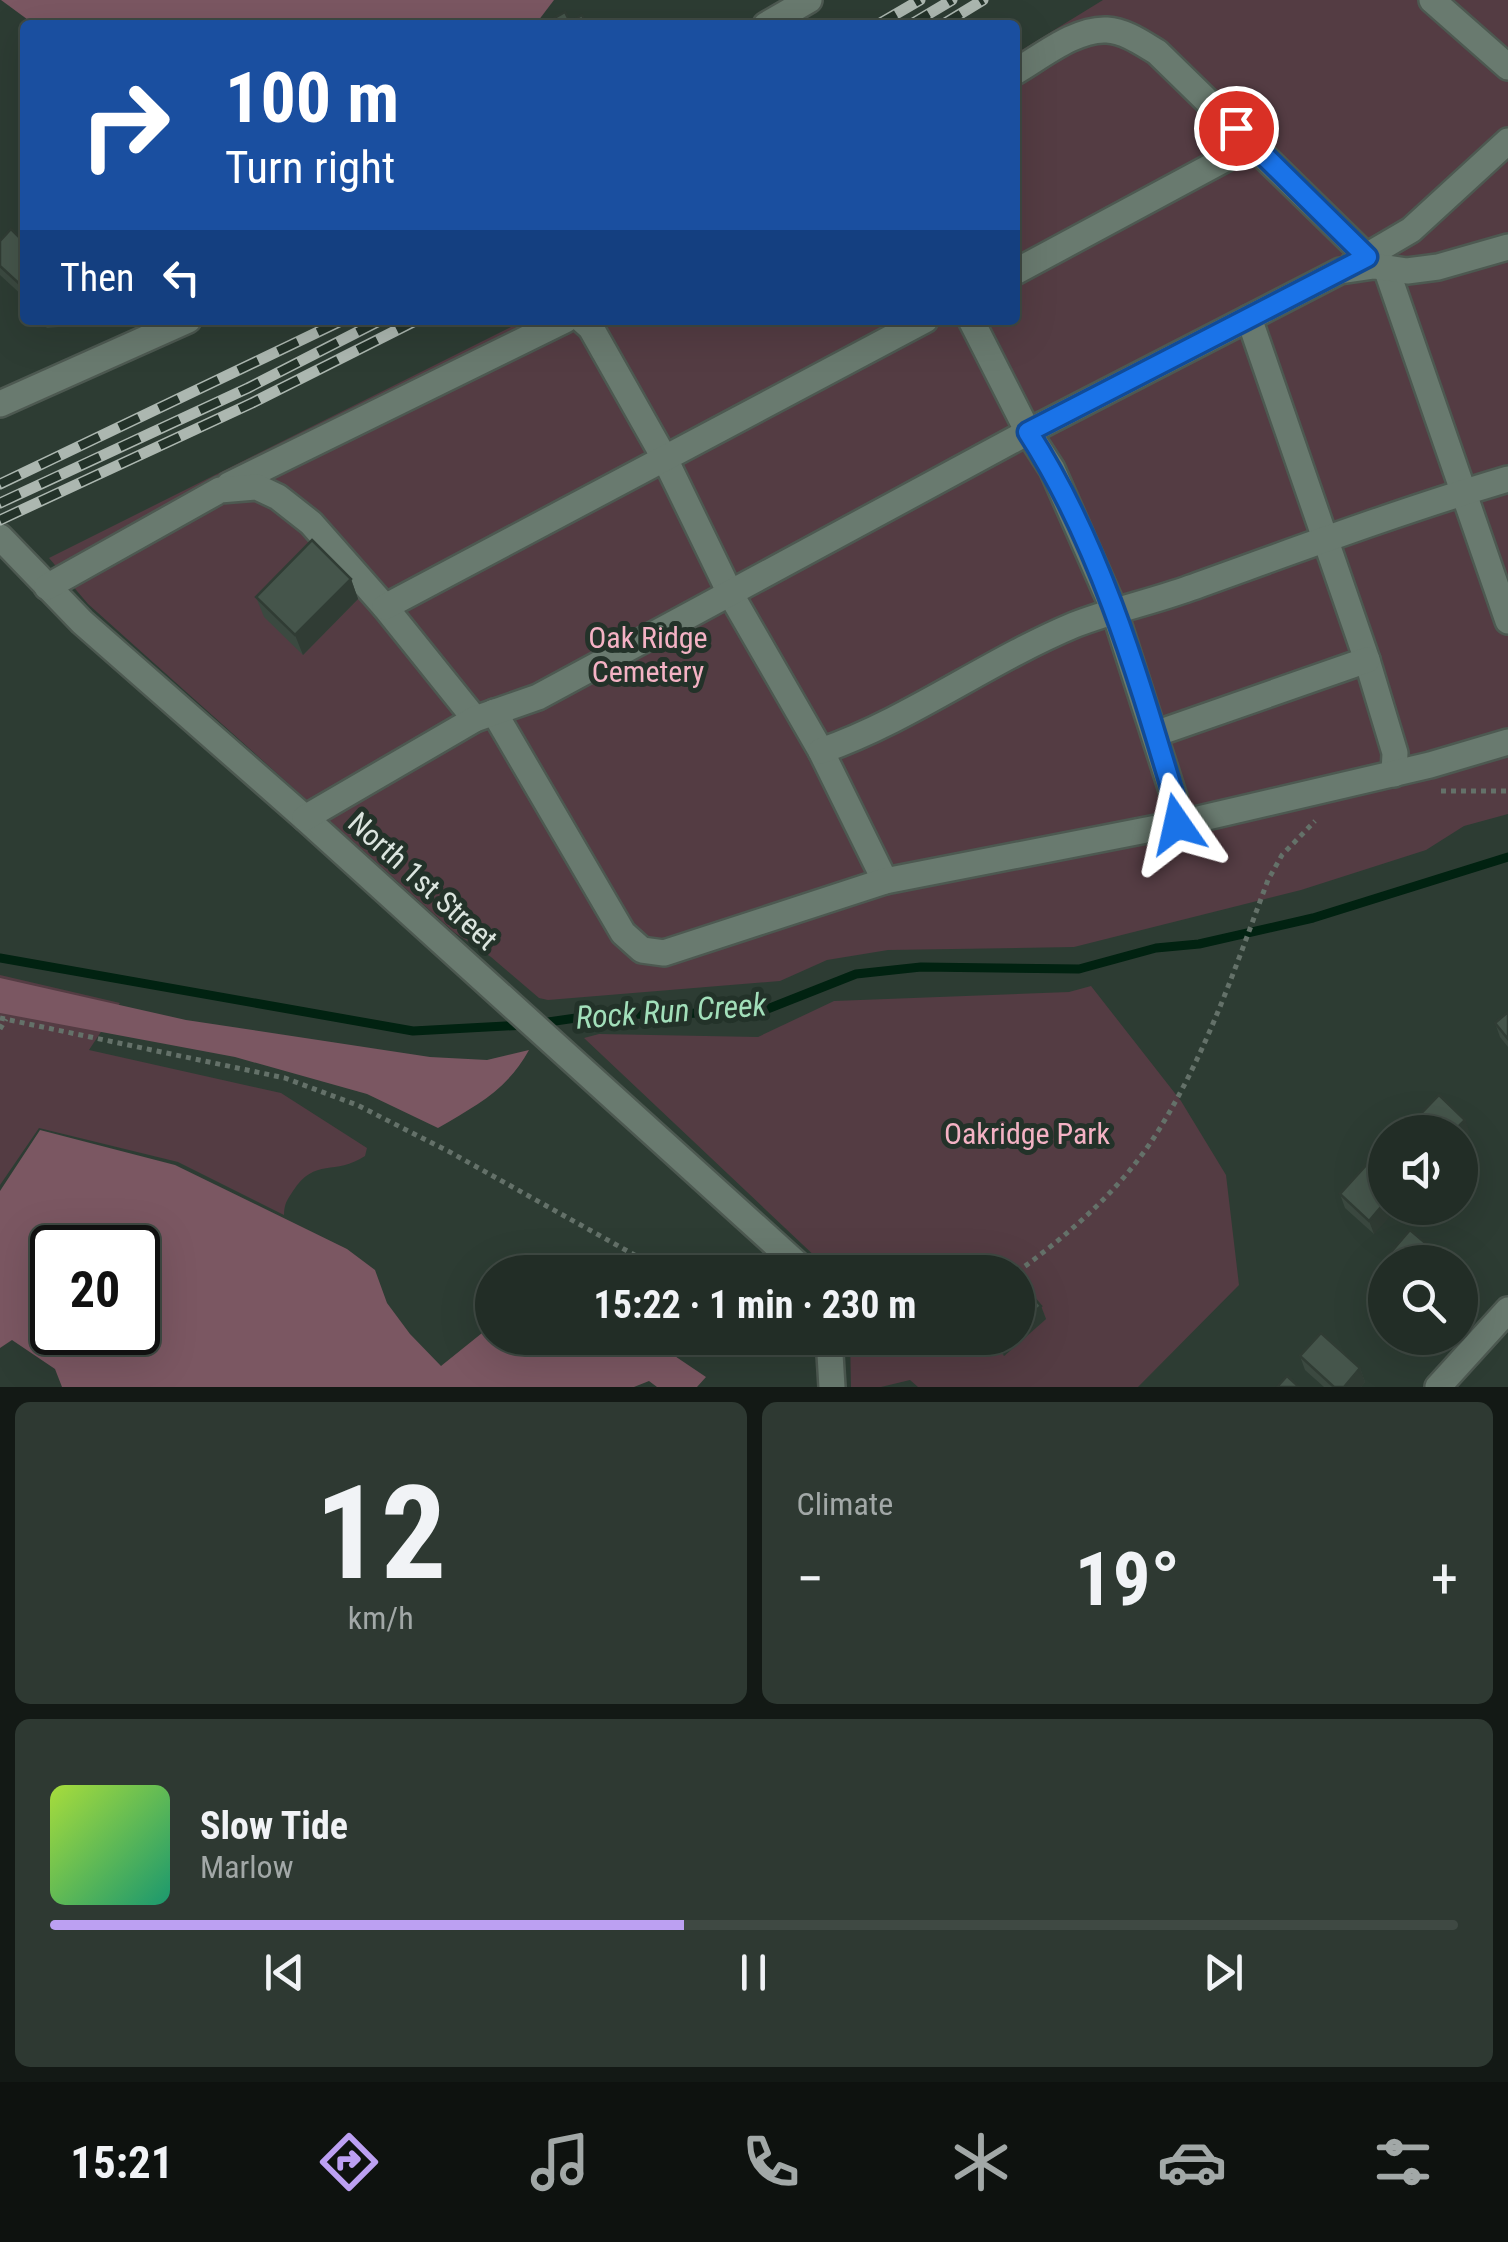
<!DOCTYPE html>
<html lang="en">
<head>
<meta charset="utf-8">
<style>
  :root { --surface:#222d26; --page:#2e3932; --text:#f1f3f6; --muted:#a2a8a7; --line:#3f4943; --accent:#bca0f2 }
  body { margin:0; font-family:"Roboto Condensed",sans-serif; background:var(--page); color:var(--text); height:100vh; display:flex; flex-direction:column; font-size:38px; white-space:nowrap }
  * { box-sizing:border-box; margin:0 }
  p { font-size:32px; color:var(--muted) }
  .icon { flex:none; width:55px; height:55px; fill:none; stroke:currentColor; stroke-width:2; stroke-linecap:round; stroke-linejoin:round }
  .map { position:relative; height:1387px; overflow:hidden }
  .drawer { display:flex; flex-direction:column; gap:15px; padding:15px; background:#131915; flex:1 }
  .drawer>* { flex:none }
  .top-card { position:absolute; left:20px; top:20px; width:1000px; height:305px; border-radius:10px; box-shadow:0 10px 40px #0002,0 0 0 2px var(--line); background:#1a4fa0; color:#fff; overflow:hidden }
  .buttons { position:absolute; left:1368px; top:1115px; display:grid; gap:20px }
  .buttons a { display:grid; place-items:center; width:110px; height:110px; border-radius:50%; background:var(--surface); box-shadow:0 10px 40px #0002,0 0 0 2px var(--line); font-size:50px }
  .speed { position:absolute; left:30px; top:1225px; display:flex; gap:20px; font-size:50px; font-weight:700; text-align:center }
  .speed>* { display:grid; place-content:center; width:130px; height:130px; border-radius:50%; background:var(--surface); box-shadow:0 10px 40px #0002,0 0 0 2px var(--line); line-height:1 }
  .speed .limit { border:5px solid #111; border-radius:15px; background:#fff; color:#111 }
  .pin { position:absolute; display:grid; place-items:center; width:85px; height:85px; color:#fff; margin:-42px; border:5px solid #fff; border-radius:50%; box-shadow:0 2px 10px #0007 }
  .me { position:absolute; width:110px; margin:-55px; rotate:349deg; stroke-linejoin:round; filter:drop-shadow(0 0 8px #0008) }
  .turn { display:flex; align-items:center; gap:35px; height:210px; padding:0 40px; font-size:45px }
  .turn .icon { width:130px; height:130px; stroke-width:2.5 }
  .turn b { display:block; font-size:70px; line-height:85px }
  .then { display:flex; align-items:center; height:95px; padding:0 40px; background:#0003; gap:20px; font-size:38px }
  .big { font-size:75px; font-weight:700; line-height:1.1 }
  .drawer .tile { flex:1; display:flex; flex-direction:column; justify-content:center; gap:15px; min-width:0; padding:0 35px; border-radius:15px; background:var(--page) }
  .drawer .dial { align-items:center; gap:0 }
  .dial b { font-size:130px; line-height:1 }
  .song { display:flex; align-items:center; gap:30px }
  .cover { width:120px; height:120px; border-radius:15px; background:linear-gradient(135deg,hsl(80 70% 55%),hsl(160 70% 35%)) }
  .played { height:10px; border-radius:5px; background:linear-gradient(90deg,var(--accent) 45%,var(--line) 45%) }
  .keys { display:flex; justify-content:space-around; direction:ltr }
  .heat { display:flex; justify-content:space-between; align-items:center; font-size:55px; direction:ltr }
  .drawer .tiles { flex:1; display:grid; gap:15px; grid-template-columns:1fr 1fr }
  .tile:last-child { grid-column:span 2 }
  .trip { position:absolute; left:475px; top:1255px; width:560px; height:100px; border-radius:50px; background:var(--surface); box-shadow:0 10px 40px #0002,0 0 0 2px var(--line); font-weight:700; line-height:100px; text-align:center }
  .menu { display:flex; height:160px; justify-content:space-around; align-items:center; background:#0e120f; color:var(--muted) }
  .menu .icon { width:70px; height:70px }
  .menu .on { color:var(--accent) }
  .menu b { font-size:45px; color:var(--text) }
  .map>svg:first-child { display:block }
  .green { fill:#543c43 }
  .forest { fill:#7b5762; fill-rule:evenodd }
  .lines { fill:none; stroke-linecap:round; stroke-linejoin:round }
  .stream { stroke:#012211; stroke-width:9 }
  .minor-casing { stroke:#4d5951; stroke-width:30 }
  .path { stroke:#647169; stroke-width:5; stroke-dasharray:5 5; stroke-linecap:butt }
  .minor { stroke:#697a6f; stroke-width:25 }
  .rail-casing { stroke:#acb7b0; stroke-width:11 }
  .rail { stroke:#233229; stroke-width:8; stroke-dasharray:22; stroke-linecap:butt }
  .wall { fill:#3b4940 }
  .shaded-wall { fill:#303c34 }
  .building { fill:#45554b; stroke:#303c34; stroke-width:2.5 }
  .route-casing { stroke:#114b97; stroke-width:25 }
  .route { stroke:#1a73e8; stroke-width:18 }
  .labels { text-anchor:middle; dominant-baseline:central; stroke-width:10; stroke-linejoin:round; paint-order:stroke }
  .park-label { font-size:30px; fill:#f4b2c4; stroke:#233229 }
  .street-label { font-size:30px; fill:#dce5df; stroke:#233229 }
  .water-label { font-size:32px; font-style:italic; fill:#a2dfba; stroke:#233229 }
</style>
</head>
<body>
<div class="map">
<svg width="1508" height="1387" viewBox="0 0 1508 1387">
  <rect width="100%" height="100%" fill="#2d3c33"/>
  <g class="green">
    <polygon points="1103,0 1508,0 1508,814 1464,826 1426,850 1301,890 1074,947 888,950 827,960 780,981 548,1000 539,998 491,957 455,933 88,604 49,558 525,320 1015,320 1015,54"/>
    <path d="M0,975L120,1003L89,1050L281,1093L367,1148L365,1156C335,1176 315,1157 293,1191C287,1200 284,1204 284,1215L178,1162L39,1128L0,1185Z"/>
    <polygon points="1091,986 1181,1101 1226,1175 1239,1285 1138,1387 918,1387 910,1380 881,1387 851,1387 850,1338 1018,1338 1018,1272 826,1272 820,1261 584,1038 599,1034 758,1037 834,1001 1069,992"/>
  </g>
  <g class="forest">
    <polygon points="1,0 554,0 535,25 35,25"/>
    <path d="M0,978L186,1020L430,1057L487,1060L529,1050C507,1090 477,1105 438,1128L367,1094L235,1057L0,1013Z"/>
    <path d="M40,1130L175,1165L347,1249L375,1270L387,1303L410,1334L441,1366L492,1325V1338H648L706,1377L697,1387H657L649,1381L634,1387H62L55,1369L12,1340L0,1348V1191ZM52,1248H138V1332H52Z"/>
  </g>
  <g class="lines">
    <g class="stream">
      <polyline points="0,958 413,1031 526,1025"/>
      <polyline points="541,1023 597,1015 760,1012 856,974 921,967 1079,969 1156,948 1199,944 1313,918 1508,857"/>
    </g>
    <defs>
      <g id="minor">
        <polyline points="1432,0 1508,67"/>
        <polyline points="766,25 809,0"/>
        <path d="M1015,72C1041,57 1076,28 1107,30C1125,31 1142,43 1157,52L1367,257"/>
        <polyline points="1353,264 1411,230 1508,141"/>
        <polyline points="1386,268 1508,621"/>
        <polyline points="1015,272 1236,153 1262,153"/>
        <polyline points="1249,318 1367,660 1395,753 1394,774"/>
        <polyline points="582,320 591,328 665,459 730,593 821,751 885,881"/>
        <polyline points="971,320 1028,432 1052,469 1114,610 1174,797 1177,824"/>
        <polyline points="0,404 188,320"/>
        <polyline points="229,485 565,320"/>
        <polyline points="0,537 82,622 305,818 796,1263 802,1272"/>
        <polyline points="47,587 220,490 257,487 278,497 311,523 385,607 475,719"/>
        <polyline points="385,607 925,320"/>
        <polyline points="494,712 623,933 642,950 664,953 885,881 1177,824 1430,765 1508,742"/>
        <polyline points="1155,734 1367,660"/>
        <path d="M821,751C910,720 986,662 1074,625C1112,610 1152,602 1190,588C1296,550 1400,511 1508,479"/>
        <polyline points="305,818 475,719 538,697 1028,432 1340,271 1374,266 1407,271 1438,267 1508,247"/>
        <polyline points="829,1338 832,1387"/>
        <polyline points="1438,1387 1508,1310"/>
      </g>
    </defs>
    <use href="#minor" class="minor-casing"/>
    <g class="path">
      <polyline points="1441,791 1508,791"/>
      <polyline points="0,1018 285,1078 357,1105 448,1151 665,1272"/>
      <polyline points="0,1029 6,1019"/>
      <path d="M1017,1272C1068,1235 1118,1192 1153,1139C1205,1059 1235,968 1268,880L1282,855L1315,821"/>
      <polyline points="939,1352 937,1343 942,1338"/>
    </g>
    <use href="#minor" class="minor"/>
    <defs>
      <g id="rail">
        <polyline points="877,25 920,0"/>
        <polyline points="910,25 952,0"/>
        <polyline points="942,25 983,0"/>
        <polyline points="0,484 343,320"/>
        <polyline points="0,503 248,388 381,320"/>
        <polyline points="0,520 252,403 417,320"/>
      </g>
    </defs>
    <use href="#rail" class="rail-casing"/>
    <use href="#rail" class="rail"/>
  </g>
  <g class="wall">
    <polygon points="0,241 25,243 25,298 0,275"/>
    <polygon points="39,320 65,320 59,327 47,328"/>
    <polygon points="351,579 358,599 303,655 264,617 256,597"/>
    <polygon points="1508,1012 1508,1047 1500,1037 1495,1023"/>
    <polygon points="1370,1161 1374,1234 1345,1208 1340,1194"/>
    <polygon points="1410,1230 1436,1252 1440,1262 1385,1262 1385,1293 1378,1286 1373,1273"/>
    <polygon points="1041,1306 1046,1319 1004,1356 987,1338 1018,1338"/>
    <polygon points="1300,1356 1360,1368 1365,1382 1361,1387 1324,1387 1305,1370"/>
  </g>
  <g class="shaded-wall">
    <polygon points="351,579 358,599 303,655 295,635"/>
    <polygon points="1465,1120 1470,1133 1460,1144 1460,1132 1453,1132"/>
    <polygon points="1385,1202 1385,1208 1398,1208 1374,1234 1369,1221"/>
    <polygon points="1436,1252 1440,1262 1427,1262"/>
    <polygon points="1041,1306 1046,1319 1004,1356 999,1343 1005,1338 1018,1338 1018,1326"/>
    <polygon points="1360,1368 1365,1382 1361,1387 1344,1387"/>
  </g>
  <g class="building">
    <polygon points="565,12 570,22 582,15 587,25 554,25 551,20"/>
    <polygon points="11,229 25,243 25,289 0,266 0,241"/>
    <polygon points="312,540 351,579 295,635 256,597"/>
    <polygon points="1508,1012 1508,1039 1495,1023"/>
    <polygon points="1439,1095 1465,1120 1453,1132 1422,1132 1412,1123"/>
    <polygon points="1370,1161 1385,1174 1385,1202 1369,1221 1340,1194"/>
    <polygon points="1410,1230 1436,1252 1427,1262 1385,1262 1385,1284 1373,1273"/>
    <polygon points="1018,1279 1041,1306 1018,1326"/>
    <polygon points="1321,1333 1360,1368 1344,1387 1334,1387 1300,1356"/>
    <polygon points="1287,1376 1299,1387 1277,1387"/>
  </g>
  <g class="lines">
    <defs>
      <path id="route" d="M1177,824L1174,797C1137,673 1099,542 1028,432L1367,257L1236,128"/>
    </defs>
    <use href="#route" class="route-casing"/>
    <use href="#route" class="route"/>
  </g>
  <g class="labels">
    <g class="park-label">
      <text x="648" y="637">Oak Ridge<tspan x="648" dy="34">Cemetery</tspan></text>
      <text x="1027" y="1133">Oakridge Park</text>
    </g>
    <g class="street-label">
      <text transform="translate(423 881) rotate(42)">North 1st Street</text>
    </g>
    <g class="water-label">
      <text transform="translate(671 1011) rotate(-4)">Rock Run Creek</text>
    </g>
  </g>
</svg>
<div class="buttons">
<a><svg class="icon" aria-label="sound" viewBox="0 0 24 24"><path d="M4 9h4l5-4v14l-5-4H4zM17 9q2 3 0 6"/></svg></a>
<a><svg class="icon" aria-label="search" viewBox="0 0 24 24"><circle cx="10" cy="10" r="6"/><path d="M15 15l6 6"/></svg></a>
</div>
<div class="speed"><div class="limit">20</div></div>
<div class="pin" style="left:1236px;top:128px;background:#d93025"><svg class="icon" aria-label="arrive" viewBox="0 0 24 24"><path d="M6 21V4h12l-3 4 3 4H6"/></svg></div>
<svg class="me" style="left:1177px;top:824px" viewBox="-20 -20 40 40"><path d="M0-17L14 15 0 8-14 15z" fill="#1a73e8" stroke="#fff" stroke-width="4"/></svg>
<div class="trip">15:22 · 1 min · 230 m</div>
<div class="top-card">
<div class="turn"><svg class="icon" aria-label="right" viewBox="0 0 24 24"><path d="M7 20v-9h11M14 6l5 5-5 5"/></svg><div><b>100 m</b>Turn right</div></div>
<div class="then">Then<svg class="icon" aria-label="left" viewBox="0 0 24 24"><path d="M17 20v-9H6M10 6l-5 5 5 5"/></svg></div>
</div>
</div>
<section class="drawer">
<div class="tiles">
<div class="tile dial"><b>12</b><p>km/h</p></div>
<div class="tile"><p>Climate</p>
<div class="heat"><a>−</a><b class="big">19°</b><a>+</a></div>
</div>
<div class="tile">
<div class="song"><i class="cover"></i><div><b>Slow Tide</b><p>Marlow</p></div></div>
<div class="played"></div>
<div class="keys"><svg class="icon" aria-label="previous" viewBox="0 0 24 24"><path d="M18 5L8 12l10 7zM5 5v14"/></svg><svg class="icon" aria-label="pause" viewBox="0 0 24 24"><path d="M8 5v14M16 5v14"/></svg><svg class="icon" aria-label="next" viewBox="0 0 24 24"><path d="M6 5l10 7-10 7zM19 5v14"/></svg></div>
</div>
</div>
</section>
<nav class="menu">
<b>15:21</b>
<svg class="icon on" aria-label="directions" viewBox="0 0 24 24"><path d="M12 3l9 9-9 9-9-9zM9 14v-3h6M13 9l2 2-2 2"/></svg>
<svg class="icon" aria-label="music" viewBox="0 0 24 24"><path d="M9 18V5l10-2v13"/><circle cx="6" cy="18" r="3"/><circle cx="16" cy="16" r="3"/></svg>
<svg class="icon" aria-label="phone" viewBox="0 0 24 24"><path d="M5 4h4l2 5-3 2q2 4 5 5l2-3 5 2v4C11 20 4 13 5 4z"/></svg>
<svg class="icon" aria-label="climate" viewBox="0 0 24 24"><path d="M12 3v18M4 7l16 10M4 17L20 7"/></svg>
<svg class="icon" aria-label="car" viewBox="0 0 24 24"><path d="M5 17H2v-5l4-1 3-4h7l3 4 3 1v5h-3M9 17h6M6 11h13"/><circle cx="7" cy="17" r="2"/><circle cx="17" cy="17" r="2"/></svg>
<svg class="icon" aria-label="filters" viewBox="0 0 24 24"><path d="M4 7h16M4 17h16"/><circle cx="9" cy="7" r="2"/><circle cx="15" cy="17" r="2"/></svg>
</nav>
</body>
</html>
